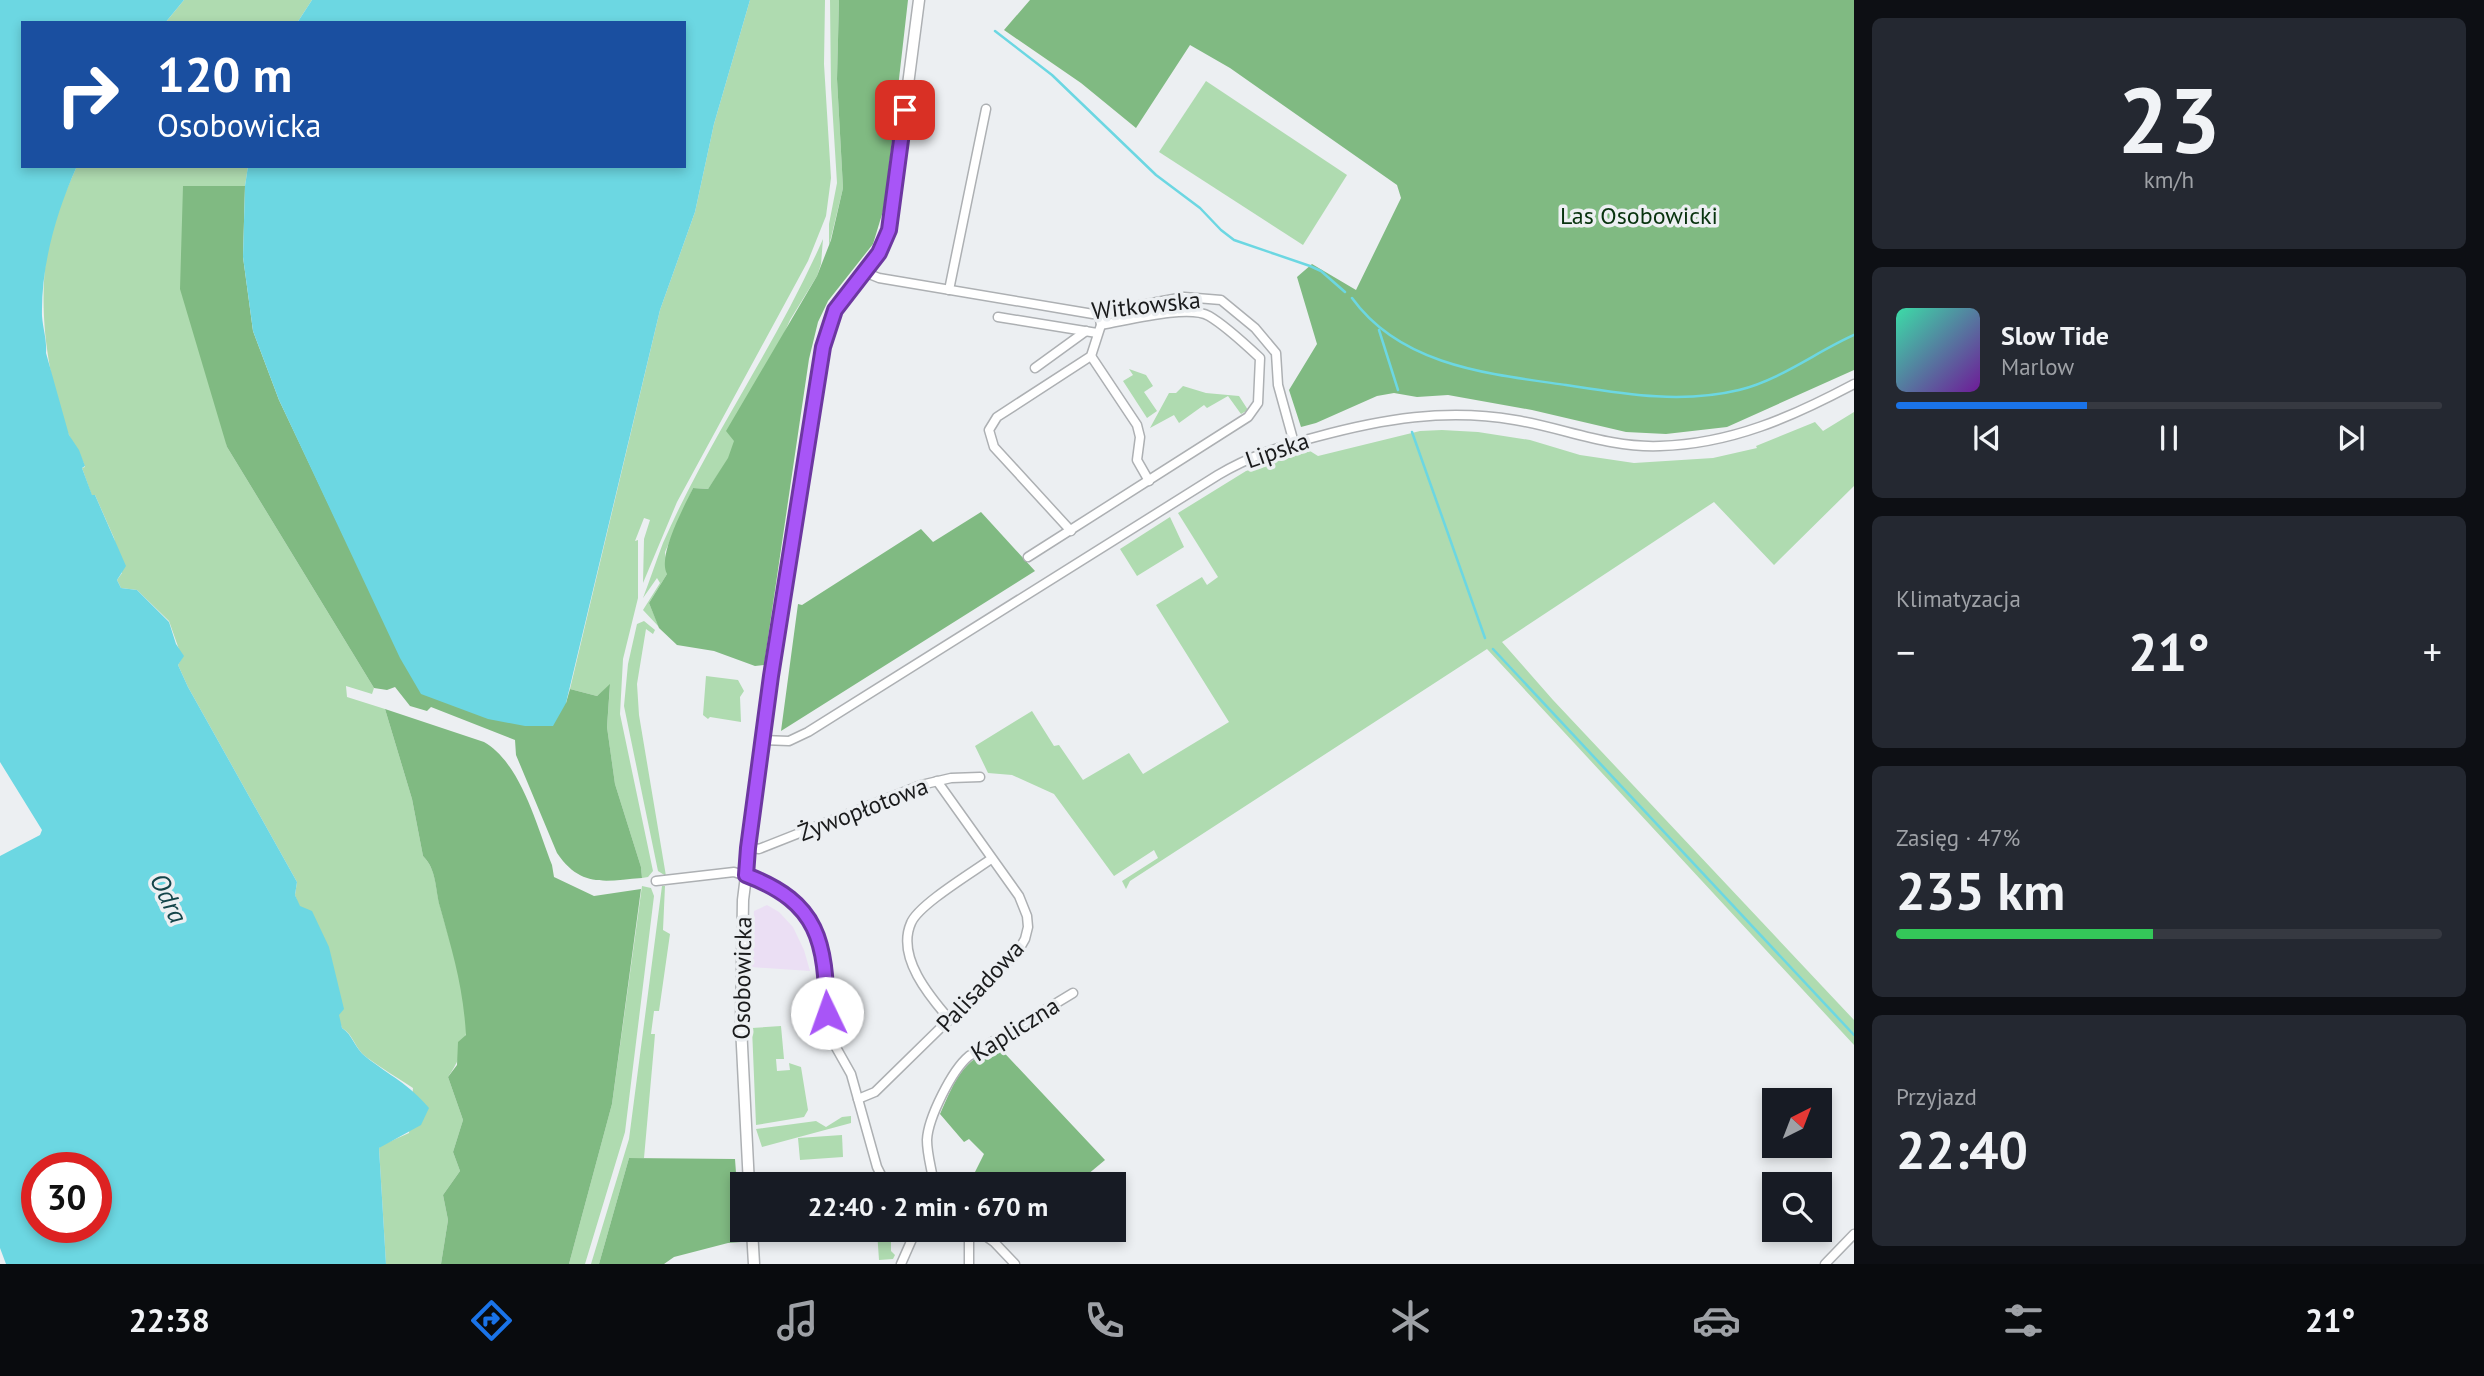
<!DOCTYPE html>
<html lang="pl">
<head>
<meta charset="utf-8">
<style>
  :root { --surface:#171b24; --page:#242831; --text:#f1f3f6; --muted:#9ea1a6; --line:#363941; --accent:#1a73e8 }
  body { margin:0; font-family:"PT Sans",sans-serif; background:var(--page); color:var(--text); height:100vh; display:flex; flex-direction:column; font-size:26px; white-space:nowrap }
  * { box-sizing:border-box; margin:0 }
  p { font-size:23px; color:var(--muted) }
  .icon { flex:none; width:38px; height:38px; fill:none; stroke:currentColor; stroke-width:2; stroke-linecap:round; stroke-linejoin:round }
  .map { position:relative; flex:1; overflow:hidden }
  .sheet { display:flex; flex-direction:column; gap:18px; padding:18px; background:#0d0f14; width:630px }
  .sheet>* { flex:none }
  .top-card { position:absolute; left:21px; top:21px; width:665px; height:147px; border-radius:0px; box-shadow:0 4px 10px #0003; background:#1a4fa0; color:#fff; overflow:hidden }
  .needle { width:46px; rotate:42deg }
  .fabs { position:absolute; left:1762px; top:1088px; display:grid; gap:14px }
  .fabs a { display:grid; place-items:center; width:70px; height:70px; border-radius:0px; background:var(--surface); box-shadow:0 4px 10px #0003; font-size:35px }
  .speed { position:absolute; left:21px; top:1152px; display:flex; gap:14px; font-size:35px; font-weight:700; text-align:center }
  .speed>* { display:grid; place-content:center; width:91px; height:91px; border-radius:50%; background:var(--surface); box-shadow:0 4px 10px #0003; line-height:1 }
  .speed .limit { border:10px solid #d22; background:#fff; color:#111 }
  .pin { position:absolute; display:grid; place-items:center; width:60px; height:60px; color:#fff; margin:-30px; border-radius:14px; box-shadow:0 4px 10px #0006 }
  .me { position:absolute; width:77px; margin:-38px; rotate:357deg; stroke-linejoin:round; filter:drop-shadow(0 0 5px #0008) }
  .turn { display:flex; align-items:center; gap:24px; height:147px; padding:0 21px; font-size:32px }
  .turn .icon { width:91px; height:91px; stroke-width:2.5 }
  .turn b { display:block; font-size:49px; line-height:60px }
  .big { font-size:52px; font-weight:800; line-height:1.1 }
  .sheet .card { flex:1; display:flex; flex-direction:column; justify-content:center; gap:10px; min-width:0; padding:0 24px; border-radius:10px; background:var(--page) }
  .sheet .dial { align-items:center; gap:0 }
  .dial b { font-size:91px; line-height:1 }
  .song { display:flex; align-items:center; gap:21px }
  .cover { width:84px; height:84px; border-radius:10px; background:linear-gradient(135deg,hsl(160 70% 55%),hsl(280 70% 35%)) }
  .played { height:7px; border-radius:4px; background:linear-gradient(90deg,var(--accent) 35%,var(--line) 35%) }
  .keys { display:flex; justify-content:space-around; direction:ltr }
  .heat { display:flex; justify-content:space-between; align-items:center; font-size:38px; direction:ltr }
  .charge { height:10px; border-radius:5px; background:linear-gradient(90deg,#34c759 47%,var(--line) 0) }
  .trip { position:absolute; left:730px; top:1172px; width:396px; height:70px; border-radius:0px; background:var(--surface); box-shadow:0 4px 10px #0003; font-weight:800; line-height:70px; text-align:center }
  .tabs { display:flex; height:112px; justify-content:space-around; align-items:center; background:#090b0e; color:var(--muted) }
  .tabs .icon { width:49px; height:49px }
  .tabs .active { color:var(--accent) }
  .tabs b { font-size:32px; color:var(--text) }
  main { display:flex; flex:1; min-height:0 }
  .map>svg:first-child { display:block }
  .commercial { fill:#ebdff4 }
  .green { fill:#afdbb0 }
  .forest { fill:#80ba82 }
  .water { fill:#6cd7e2; fill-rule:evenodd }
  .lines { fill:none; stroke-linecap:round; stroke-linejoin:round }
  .stream { stroke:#6cd7e2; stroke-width:2.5 }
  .minor-casing { stroke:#adb0b3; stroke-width:11 }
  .tertiary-casing { stroke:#adb0b3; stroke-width:13 }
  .minor { stroke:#fff; stroke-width:8 }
  .tertiary { stroke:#fff; stroke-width:10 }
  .route-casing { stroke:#6d37a1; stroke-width:18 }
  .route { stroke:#a855f7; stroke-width:12 }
  .labels { text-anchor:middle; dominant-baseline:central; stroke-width:7; stroke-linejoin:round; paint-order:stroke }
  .park-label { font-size:24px; fill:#08330e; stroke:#eceff2 }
  .street-label { font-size:24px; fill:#1a1b1c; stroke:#eceff2 }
  .water-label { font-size:26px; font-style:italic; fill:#134449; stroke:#eceff2 }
</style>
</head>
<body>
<main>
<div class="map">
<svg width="1854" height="1264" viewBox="0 0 1854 1264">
  <rect width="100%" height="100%" fill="#eceff2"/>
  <polygon class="commercial" points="767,905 779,912 793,927 804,950 810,971 751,967 754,911"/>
  <g class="green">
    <polygon points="184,0 312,0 297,23 165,23"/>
    <polygon points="750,0 825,0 824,64 831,178 826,216 808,261 677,502 643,583 644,539 650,520 644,518 635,541 638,540 638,598 623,659 620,714 653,871 648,877 642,878 641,867 615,784 607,727 610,685 597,696 570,689 660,310 695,212 714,124"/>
    <polygon points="830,0 839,0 837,79 843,188 829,246 829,224 837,183 831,87"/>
    <polygon points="1206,81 1347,175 1303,245 1159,152"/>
    <path d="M77,166H248L245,186H183L227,447L374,688L372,694L346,686L347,697L385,709L412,799L423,856C437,870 435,888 440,906C451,948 468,989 466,1033C465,1047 456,1066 448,1077L463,1120L453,1152L460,1171L443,1195L448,1220L441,1264H386L379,1148L382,1145L409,1133L413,1088C398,1078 381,1068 366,1057C355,1049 354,1035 342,1028L295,895L297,882L188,687L178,665L182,658L169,621L137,590L121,588L117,580L122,573L114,538L95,495L92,496L82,468L85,467C81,454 73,445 68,433C46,375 36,298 50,237C56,214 67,188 77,166Z"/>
    <path d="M823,239L821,264L817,276L790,320L729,458L708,489L693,488L665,552L667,574L649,603L659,627L643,610L660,583L657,578L643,598C650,580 656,561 663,543C709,438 777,344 823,239Z"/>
    <polygon points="1129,369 1146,375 1153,386 1144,392 1157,411 1147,418 1123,381 1133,375"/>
    <polygon points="1183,386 1206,393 1239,396 1248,410 1241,414 1228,396 1207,408 1204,405 1179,423 1174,415 1150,428 1169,393 1176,393"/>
    <polygon points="1854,412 1854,486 1774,565 1714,502 1502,642 1553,700 1854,1020 1854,1045 1487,649 1130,881 1126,889 1122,881 1158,858 1154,850 1114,876 1054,794 1012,775 988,773 975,746 1032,711 1054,746 1059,745 1083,780 1129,753 1143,774 1229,722 1156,605 1202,577 1207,585 1218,577 1178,513 1246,471 1310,451 1318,456 1420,431 1442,430 1478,432 1530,440 1580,455 1634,463 1713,458 1757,448 1756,446 1815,422 1823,431"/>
    <polygon points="1170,517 1184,547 1137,576 1120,549"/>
    <polygon points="644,621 655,630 653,634 646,629 637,684 639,715 666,876 658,871 624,706 628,664 637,624"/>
    <polygon points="706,676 738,680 744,691 740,697 741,722 710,717 708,719 703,715"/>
    <polygon points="642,886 651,888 654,896 625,1132 585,1264 569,1264 612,1104"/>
    <polygon points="662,886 665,886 663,930 670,934 659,1011 654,1011 651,1034 655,1034 654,1046 644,1158 629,1158 599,1264 591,1264 629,1139"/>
    <polygon points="781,1026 784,1059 776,1059 777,1071 790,1070 789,1063 801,1067 808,1110 804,1117 756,1125 752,1028"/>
    <polygon points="851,1116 851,1123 762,1147 756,1129 816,1121 826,1127 842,1117"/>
    <polygon points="842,1135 843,1157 800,1160 798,1138"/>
    <polygon points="874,1230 900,1230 894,1231 899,1234 899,1241 891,1241 891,1251 895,1255 893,1259 879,1260 877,1231"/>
  </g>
  <g class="forest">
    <path d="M839,0H908L887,184L883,211L873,244L828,301L818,322L809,359L764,665L755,666L714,651L677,645L659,628L649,603L667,574C657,556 684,507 693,488L708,489L728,458L734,441L726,431L817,276L831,240L843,188L837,79Z"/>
    <polygon points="1030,0 1854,0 1854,370 1727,427 1666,434 1626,432 1532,410 1448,395 1417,397 1394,393 1377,396 1316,423 1301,427 1289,390 1317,344 1297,277 1312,264 1356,290 1401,198 1397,185 1230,68 1190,45 1136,128 1081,83 1004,30"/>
    <path d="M183,186H245L243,257L253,331L279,400L355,560L566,703L570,689L597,696L610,684L607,727L615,784L641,867L642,878C604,881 581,888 557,853L516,755L515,740L431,707L427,711L410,706L395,687L387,690L374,688L227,447L180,289Z"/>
    <polygon points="981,512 1035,571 781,731 798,604 802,605 921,529 933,542"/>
    <path d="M385,709L484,742C521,763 537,827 552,865L554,877L594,896L641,889L612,1104L569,1264H441L448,1220L443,1195L460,1171L453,1152L463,1120L448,1077L457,1065L458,1042L466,1035C463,986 453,954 440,907C435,889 437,870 423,856L412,799Z"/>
    <path d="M996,1044L1105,1160L1075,1185H983L973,1176L984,1154L969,1139L964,1142L940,1114C957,1076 960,1066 996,1044Z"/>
    <polygon points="629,1158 735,1159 741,1242 728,1243 674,1257 664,1264 599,1264"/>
  </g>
  <g class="water">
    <path d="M0,0H184L165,23H23V166H77C56,213 41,265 42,316C43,329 47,340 46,353L69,435L79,450L85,466L82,468L92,495H95L126,566L117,580L121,588L137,590L169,622L176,644L184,656L178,665L188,687L297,882L295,895L300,906L312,911L329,947L344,1009L339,1015L342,1028C353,1035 355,1049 366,1057C390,1076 408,1083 429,1108L421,1125L379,1148L386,1264H6L0,1248V856L40,835L42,830L0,762ZM37,1167H96V1227H37Z"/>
    <polygon points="312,0 750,0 714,124 695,212 660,310 566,703 553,726 525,726 488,719 421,694 400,658 279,400 253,331 243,257 245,186 248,166 684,166 684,23 297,23"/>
  </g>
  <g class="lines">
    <g class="stream">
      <polyline points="995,31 1052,75 1156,175 1200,208 1221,230 1234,240 1310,266 1321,271 1345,292"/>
      <path d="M1352,298C1401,366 1489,374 1566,385C1624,394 1681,404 1739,390C1780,380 1816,352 1854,335"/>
      <polyline points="1379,330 1398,390"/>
      <polyline points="1412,432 1485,638"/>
      <polyline points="1493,649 1854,1035"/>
    </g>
    <defs>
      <g id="minor">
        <polyline points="864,272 879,278 1093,314 1184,297 1221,300 1255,328 1276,353 1278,385 1294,443"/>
        <polyline points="949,290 986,109"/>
        <polyline points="998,317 1097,333"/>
        <polyline points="1091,356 1137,425 1140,437 1137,460 1149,481"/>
        <polyline points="1035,368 1086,331"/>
        <polyline points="1071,531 994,447 989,430 997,417 1091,356 1101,325 1099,313"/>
        <path d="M1028,557L1248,417L1258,403L1260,358C1245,344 1226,326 1209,316C1188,304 1126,321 1101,325"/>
        <path d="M762,740L789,741L808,732L1218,475C1250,456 1281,446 1316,437C1382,419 1446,408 1515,420C1564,428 1609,448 1660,446C1731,444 1792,417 1854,384"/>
        <polyline points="748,847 759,849 921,785 951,778 980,777"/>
        <polyline points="656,881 734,872 766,883 807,916 817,931 824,958 829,1035 851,1074 877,1167 886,1185"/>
        <path d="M950,1020C930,997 896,957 911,923C918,905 973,872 991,859"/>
        <polyline points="858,1099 875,1092 1017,953 1025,939 1028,927 1027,916 1019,896 937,781"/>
        <path d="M934,1185C932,1170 927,1155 927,1140C928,1118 952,1070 969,1056L1073,993"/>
        <polyline points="969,1230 969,1264"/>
        <polyline points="977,1230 994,1242 1015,1264"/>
        <polyline points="901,1264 916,1230"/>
        <polyline points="1825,1264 1854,1234"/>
      </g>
      <g id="tertiary">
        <polyline points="749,1185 741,1026 743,900 771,676 819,370 830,320 879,253 889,231 919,0"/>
        <polyline points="752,1230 754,1264"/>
      </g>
    </defs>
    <use href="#minor" class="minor-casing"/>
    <use href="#tertiary" class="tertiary-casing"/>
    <use href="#minor" class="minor"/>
    <use href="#tertiary" class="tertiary"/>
  </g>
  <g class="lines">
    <defs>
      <path id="route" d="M827,1013C825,942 820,903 746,875L748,848L771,676L823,347L835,310L879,253L889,230L905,110"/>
    </defs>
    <use href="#route" class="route-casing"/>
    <use href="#route" class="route"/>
  </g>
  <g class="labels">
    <g class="park-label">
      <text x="1639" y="215">Las Osobowicki</text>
    </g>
    <g class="street-label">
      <text transform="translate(1146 305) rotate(-6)">Witkowska</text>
      <text transform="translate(1277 450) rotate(-19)">Lipska</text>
      <text transform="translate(863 809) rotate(-21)">Żywopłotowa</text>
      <text transform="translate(742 978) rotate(-89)">Osobowicka</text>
      <text transform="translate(980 986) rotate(-47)">Palisadowa</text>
      <text transform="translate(1015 1029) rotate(-32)">Kapliczna</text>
    </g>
    <g class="water-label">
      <text transform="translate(169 898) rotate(64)">Odra</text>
    </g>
  </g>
</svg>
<div class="fabs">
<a><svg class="needle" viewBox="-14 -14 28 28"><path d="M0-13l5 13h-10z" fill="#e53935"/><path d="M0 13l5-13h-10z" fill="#9ea1a6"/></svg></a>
<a><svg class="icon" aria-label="search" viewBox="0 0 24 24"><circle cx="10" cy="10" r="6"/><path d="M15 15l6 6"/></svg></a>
</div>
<div class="speed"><div class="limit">30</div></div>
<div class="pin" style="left:905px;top:110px;background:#d93025"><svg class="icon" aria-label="arrive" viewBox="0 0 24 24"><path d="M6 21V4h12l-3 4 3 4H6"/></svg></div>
<svg class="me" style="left:827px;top:1013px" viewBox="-20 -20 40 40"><circle r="19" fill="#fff"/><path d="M0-13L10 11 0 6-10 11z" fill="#a855f7"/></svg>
<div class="trip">22:40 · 2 min · 670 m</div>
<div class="top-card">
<div class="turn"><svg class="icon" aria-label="right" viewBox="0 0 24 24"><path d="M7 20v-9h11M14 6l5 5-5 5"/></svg><div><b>120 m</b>Osobowicka</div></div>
</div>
</div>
<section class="sheet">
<div class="card dial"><b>23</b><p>km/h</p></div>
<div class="card">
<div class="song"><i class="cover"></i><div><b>Slow Tide</b><p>Marlow</p></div></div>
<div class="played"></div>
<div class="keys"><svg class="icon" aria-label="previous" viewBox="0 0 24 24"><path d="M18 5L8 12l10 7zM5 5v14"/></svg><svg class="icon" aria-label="pause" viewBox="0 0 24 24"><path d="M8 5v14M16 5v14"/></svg><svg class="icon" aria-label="next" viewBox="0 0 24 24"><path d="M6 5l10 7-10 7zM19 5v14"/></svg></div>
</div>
<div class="card"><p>Klimatyzacja</p>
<div class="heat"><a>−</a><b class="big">21°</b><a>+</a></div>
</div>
<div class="card"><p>Zasięg · 47%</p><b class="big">235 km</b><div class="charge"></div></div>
<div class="card"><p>Przyjazd</p><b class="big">22:40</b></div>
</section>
</main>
<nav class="tabs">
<b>22:38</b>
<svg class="icon active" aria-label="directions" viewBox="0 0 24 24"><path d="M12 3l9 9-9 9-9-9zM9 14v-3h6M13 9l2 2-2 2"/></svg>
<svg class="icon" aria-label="music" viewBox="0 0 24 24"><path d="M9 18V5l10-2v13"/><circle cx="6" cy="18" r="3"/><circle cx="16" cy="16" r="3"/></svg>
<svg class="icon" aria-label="phone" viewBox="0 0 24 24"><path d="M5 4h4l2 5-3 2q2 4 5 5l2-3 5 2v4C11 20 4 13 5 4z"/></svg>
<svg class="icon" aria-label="climate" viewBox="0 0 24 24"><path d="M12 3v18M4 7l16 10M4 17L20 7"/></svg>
<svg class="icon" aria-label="car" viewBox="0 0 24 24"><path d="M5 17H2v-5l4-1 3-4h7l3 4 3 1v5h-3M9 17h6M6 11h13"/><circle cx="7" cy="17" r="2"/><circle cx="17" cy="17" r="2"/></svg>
<svg class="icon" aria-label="filters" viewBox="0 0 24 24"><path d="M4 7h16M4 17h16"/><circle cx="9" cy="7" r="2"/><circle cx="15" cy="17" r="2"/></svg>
<b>21°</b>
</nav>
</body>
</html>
